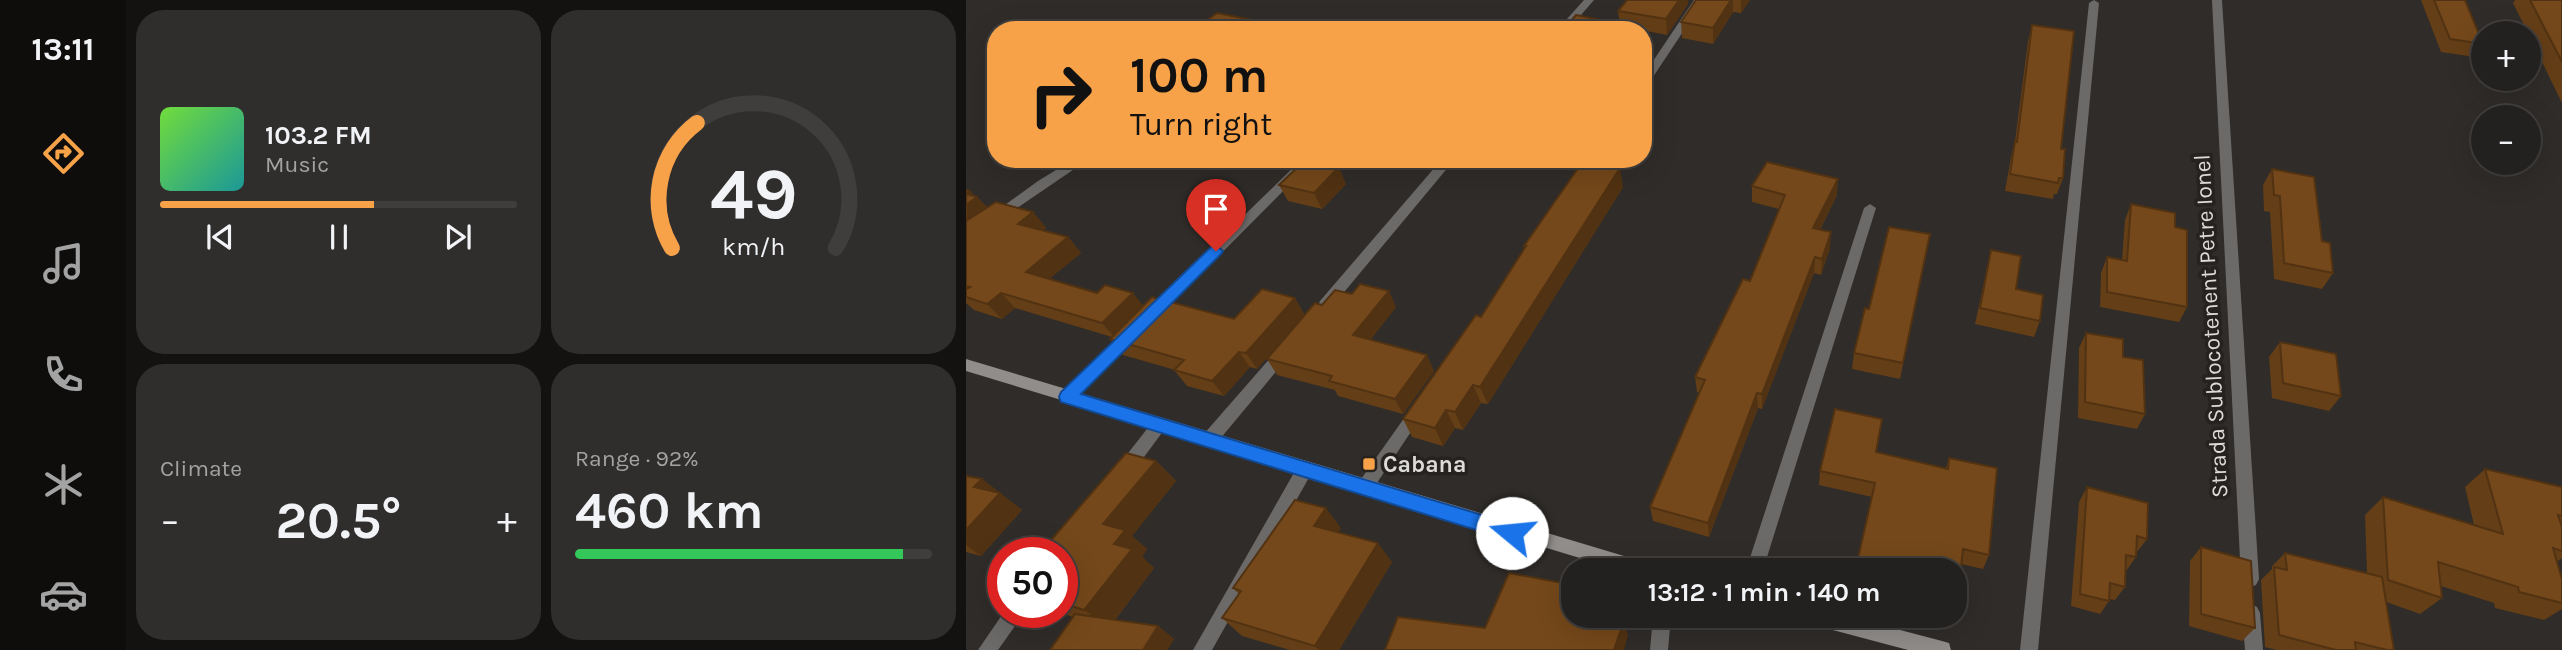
<!DOCTYPE html>
<html lang="en">
<head>
<meta charset="utf-8">
<style>
  :root { --surface:#23211f; --page:#2f2e2c; --text:#f1f3f6; --muted:#a3a3a4; --line:#403e3d; --accent:#f7a149 }
  body { margin:0; font-family:Karla,sans-serif; background:var(--page); color:var(--text); height:100vh; display:flex; flex-direction:column; font-size:26px; white-space:nowrap }
  * { box-sizing:border-box; margin:0 }
  p { font-size:23px; color:var(--muted) }
  .icon { flex:none; width:38px; height:38px; fill:none; stroke:currentColor; stroke-width:2; stroke-linecap:round; stroke-linejoin:round }
  .map { position:relative; flex:1; overflow:hidden }
  .sheet { display:flex; flex-direction:column; gap:10px; padding:10px; background:#131211; width:840px }
  .sheet>* { flex:none }
  .hud { position:absolute; left:21px; top:21px; width:665px; height:147px; border-radius:28px; box-shadow:0 7px 28px #0002,0 0 0 2px var(--line); background:#f7a149; color:#111; overflow:hidden }
  .controls { position:absolute; left:1505px; top:21px; display:grid; gap:14px }
  .controls a { display:grid; place-items:center; width:70px; height:70px; border-radius:50%; background:var(--surface); box-shadow:0 7px 28px #0002,0 0 0 2px var(--line); font-size:35px }
  .speed { position:absolute; left:21px; top:537px; display:flex; gap:14px; font-size:35px; font-weight:700; text-align:center }
  .speed>* { display:grid; place-content:center; width:91px; height:91px; border-radius:50%; background:var(--surface); box-shadow:0 7px 28px #0002,0 0 0 2px var(--line); line-height:1 }
  .speed .limit { border:10px solid #d22; background:#fff; color:#111 }
  .pin { position:absolute; display:grid; place-items:center; width:60px; height:60px; color:#fff; margin:-72px -30px; border-radius:50% 50% 50% 0; rotate:-45deg; box-shadow:0 0 7px #0007 }
  .pin .icon { rotate:45deg }
  .me { position:absolute; width:77px; margin:-38px; rotate:287deg; stroke-linejoin:round; filter:drop-shadow(0 0 5px #0008) }
  .turn { display:flex; align-items:center; gap:24px; height:147px; padding:0 28px; font-size:32px }
  .turn .icon { width:91px; height:91px; stroke-width:2.5 }
  .turn b { display:block; font-size:49px; line-height:60px }
  .big { font-size:52px; font-weight:700; line-height:1.1 }
  .sheet .tile { flex:1; display:flex; flex-direction:column; justify-content:center; gap:10px; min-width:0; padding:0 24px; border-radius:28px; background:var(--page) }
  .sheet .dial { align-items:center; gap:0 }
  .dial svg { height:182px; overflow:visible; fill:none; stroke:var(--line); stroke-width:7; stroke-linecap:round; text-anchor:middle }
  .dial text { fill:var(--text); stroke:none }
  .song { display:flex; align-items:center; gap:21px }
  .cover { width:84px; height:84px; border-radius:10px; background:linear-gradient(135deg,hsl(100 70% 55%),hsl(180 70% 35%)) }
  .played { height:7px; border-radius:4px; background:linear-gradient(90deg,var(--accent) 60%,var(--line) 60%) }
  .keys { display:flex; justify-content:space-around; direction:ltr }
  .heat { display:flex; justify-content:space-between; align-items:center; font-size:38px; direction:ltr }
  .charge { height:10px; border-radius:5px; background:linear-gradient(90deg,#34c759 92%,var(--line) 0) }
  .sheet .tiles { flex:1; display:grid; gap:10px; grid-template-columns:repeat(2,1fr) }
  .trip { position:absolute; left:595px; top:558px; width:406px; height:70px; border-radius:28px; background:var(--surface); box-shadow:0 7px 28px #0002,0 0 0 2px var(--line); font-weight:700; line-height:70px; text-align:center }
  main { display:flex; flex:1; min-height:0 }
  .menu { display:flex; flex-direction:column; width:126px; justify-content:space-around; align-items:center; background:#0e0d0c; color:var(--muted) }
  .menu .icon { width:49px; height:49px }
  .menu .selected { color:var(--accent) }
  .menu b { font-size:32px; color:var(--text) }
  .map>svg:first-child { display:block }
  .lines { fill:none; stroke-linecap:round; stroke-linejoin:round }
  .minor { fill:#6c6a69; fill-rule:evenodd }
  .secondary { fill:#908d8b; fill-rule:evenodd }
  .wall { fill:#643e16 }
  .shaded-wall { fill:#513212 }
  .building { fill:#74481a; stroke:#513212; stroke-width:2 }
  .route { fill:#1a73e8; stroke:#114b97; stroke-width:2 }
  .poi-dot { fill:#f7a149; stroke:#25221f; stroke-width:2.5 }
  .labels { text-anchor:middle; dominant-baseline:central; stroke-width:7; stroke-linejoin:round; paint-order:stroke }
  .street-label { font-size:23px; fill:#dddbd9; stroke:#25221f }
  .poi-label { font-size:23px; font-weight:bold; fill:#dddbd9; stroke:#25221f; text-anchor:start }
</style>
</head>
<body>
<main>
<nav class="menu">
<b>13:11</b>
<svg class="icon selected" aria-label="directions" viewBox="0 0 24 24"><path d="M12 3l9 9-9 9-9-9zM9 14v-3h6M13 9l2 2-2 2"/></svg>
<svg class="icon" aria-label="music" viewBox="0 0 24 24"><path d="M9 18V5l10-2v13"/><circle cx="6" cy="18" r="3"/><circle cx="16" cy="16" r="3"/></svg>
<svg class="icon" aria-label="phone" viewBox="0 0 24 24"><path d="M5 4h4l2 5-3 2q2 4 5 5l2-3 5 2v4C11 20 4 13 5 4z"/></svg>
<svg class="icon" aria-label="climate" viewBox="0 0 24 24"><path d="M12 3v18M4 7l16 10M4 17L20 7"/></svg>
<svg class="icon" aria-label="car" viewBox="0 0 24 24"><path d="M5 17H2v-5l4-1 3-4h7l3 4 3 1v5h-3M9 17h6M6 11h13"/><circle cx="7" cy="17" r="2"/><circle cx="17" cy="17" r="2"/></svg>
</nav>
<section class="sheet">
<div class="tiles">
<div class="tile">
<div class="song"><i class="cover"></i><div><b>103.2 FM</b><p>Music</p></div></div>
<div class="played"></div>
<div class="keys"><svg class="icon" aria-label="previous" viewBox="0 0 24 24"><path d="M18 5L8 12l10 7zM5 5v14"/></svg><svg class="icon" aria-label="pause" viewBox="0 0 24 24"><path d="M8 5v14M16 5v14"/></svg><svg class="icon" aria-label="next" viewBox="0 0 24 24"><path d="M6 5l10 7-10 7zM19 5v14"/></svg></div>
</div>
<div class="tile dial"><svg viewBox="0 0 100 80">
<path d="M14 69A42 42 0 1 1 86 69"/>
<path d="M14 69A42 42 0 0 1 25 14" stroke="#f7a149"/>
<text x="50" y="56" font-size="32" font-weight="700">49</text>
<text x="50" y="72" font-size="11">km/h</text>
</svg></div>
<div class="tile"><p>Climate</p>
<div class="heat"><a>−</a><b class="big">20.5°</b><a>+</a></div>
</div>
<div class="tile"><p>Range · 92%</p><b class="big">460 km</b><div class="charge"></div></div>
</div>
</section>
<div class="map">
<svg width="1596" height="650" viewBox="0 0 1596 650">
  <rect width="100%" height="100%" fill="#2f2c29"/>
  <g class="lines">
    <g class="minor">
      <polygon points="618,0 628,0 602,30 591,30"/>
      <polygon points="728,0 738,0 681,86 677,87 677,76"/>
      <polygon points="1128,0 1133,3 1072,650 1054,650 1123,3"/>
      <polygon points="1246,0 1256,0 1293,579 1290,585 1284,587 1278,585 1275,579"/>
      <polygon points="108,159 123,159 0,243 0,233 72,181"/>
      <polygon points="336,159 349,159 192,317 182,317 180,313 182,309"/>
      <polygon points="476,159 489,159 364,309 354,309 352,305 354,301"/>
      <polygon points="904,204 910,208 797,570 780,570 898,208"/>
      <polygon points="165,329 170,330 172,334 170,338 106,401 101,403 96,401 94,397 96,393 160,330"/>
      <polygon points="318,346 323,348 325,352 323,356 249,445 243,447 237,445 235,440 237,435 313,348"/>
      <polygon points="451,405 456,407 459,411 456,415 405,492 399,494 393,492 391,487 393,482 446,407"/>
      <polygon points="193,419 198,420 201,425 198,430 164,476 158,478 152,476 150,471 152,466 188,420"/>
      <polygon points="339,462 345,464 347,469 345,474 246,650 227,650 333,464"/>
      <polygon points="1285,604 1291,607 1294,613 1297,650 1279,650 1276,613 1279,607"/>
      <polygon points="38,612 59,612 32,650 12,650"/>
      <polygon points="687,616 705,616 702,650 684,650"/>
    </g>
    <g class="secondary">
      <polygon points="0,359 678,562 684,564 687,570 653,570 0,371"/>
      <polygon points="839,616 881,616 976,641 983,643 985,650 942,650 848,625 842,622"/>
    </g>
  </g>
  <g class="wall">
    <polygon points="730,0 784,0 775,13 767,12 747,44 716,38 715,22"/>
    <polygon points="1455,0 1499,0 1517,42 1517,45 1509,57 1475,52"/>
    <polygon points="1549,0 1596,0 1596,103 1563,35 1563,33 1562,33 1547,3"/>
    <polygon points="722,4 701,35 654,26 652,11"/>
    <polygon points="1066,25 1095,149 1097,178 1091,194 1088,194 1087,199 1039,191 1045,157 1049,141 1062,41"/>
    <polygon points="1306,169 1356,241 1367,273 1356,289 1308,279 1304,212 1298,211 1297,185"/>
    <polygon points="380,184 356,209 322,201 313,185"/>
    <polygon points="786,186 871,195 854,230 864,248 855,275 848,273 796,409 792,408 743,537 687,521 684,507 734,393 731,392 729,377 784,281 813,209 786,202"/>
    <polygon points="657,187 522,404 515,403 497,430 489,428 477,446 446,437 437,419 515,317 559,249 558,246"/>
    <polygon points="0,190 4,191 8,196 11,197 21,207 67,212 80,228 76,230 102,237 115,253 83,279 177,305 268,319 329,298 338,314 291,369 284,367 258,396 221,386 208,370 209,370 157,355 144,339 146,337 49,308 36,319 8,310 0,303"/>
    <polygon points="1165,204 1209,227 1221,307 1213,322 1134,307 1135,273 1141,257 1156,260 1159,220"/>
    <polygon points="964,234 934,379 886,369 888,353"/>
    <polygon points="1025,250 1050,289 1074,321 1068,337 1009,324"/>
    <polygon points="356,305 430,307 404,340 468,371 437,414 372,396 369,390 311,375 301,359"/>
    <polygon points="1120,333 1157,357 1179,414 1171,429 1112,418 1113,348"/>
    <polygon points="1314,342 1375,396 1363,411 1306,398 1303,357"/>
    <polygon points="910,452 980,468 983,458 1023,555 1017,569 995,564 992,594 989,601 989,570 889,570 906,497 853,485 854,471"/>
    <polygon points="190,461 210,481 166,536 181,549 176,557 188,568 149,620 192,626 208,639 201,650 84,650 107,617 92,612 96,612 96,553"/>
    <polygon points="1519,469 1596,487 1596,558 1591,562 1596,579 1596,609 1578,620 1529,608 1528,603 1475,586 1476,598 1454,614 1420,602 1428,650 1311,650 1299,647 1295,580 1306,569 1306,566 1319,553 1401,573 1399,515 1417,497 1508,525 1499,487"/>
    <polygon points="0,476 16,479 56,510 15,556 0,552"/>
    <polygon points="1121,487 1181,539 1171,552 1170,552 1170,557 1160,571 1159,570 1159,587 1149,600 1143,599 1143,601 1134,614 1105,606 1113,502"/>
    <polygon points="375,528 372,533 426,562 373,650 324,650 276,636 256,618 273,594 267,588"/>
    <polygon points="1235,547 1289,628 1276,641 1223,626 1224,561"/>
  </g>
  <g class="shaded-wall">
    <polygon points="713,0 722,0 722,4 701,35 700,19"/>
    <polygon points="765,0 767,0 767,12 747,44 747,28"/>
    <polygon points="775,0 784,0 775,13"/>
    <polygon points="645,22 646,30 639,30"/>
    <polygon points="373,167 380,184 356,209 348,193"/>
    <polygon points="654,168 657,187 522,404 514,387"/>
    <polygon points="872,179 871,195 846,244 847,228"/>
    <polygon points="4,191 10,198 11,197 25,212 0,230 1,194"/>
    <polygon points="67,212 80,228 65,239 52,224"/>
    <polygon points="865,232 864,248 855,275 856,259"/>
    <polygon points="102,237 115,253 73,287 60,272"/>
    <polygon points="849,257 848,273 796,409 796,394"/>
    <polygon points="423,291 430,307 396,351 387,335"/>
    <polygon points="35,293 49,308 36,319 21,304"/>
    <polygon points="167,293 179,308 149,338 136,323"/>
    <polygon points="329,298 338,314 291,369 280,353"/>
    <polygon points="273,352 284,367 258,396 246,381"/>
    <polygon points="461,355 468,371 437,414 429,399"/>
    <polygon points="507,385 515,403 497,430 489,412"/>
    <polygon points="791,393 792,408 743,537 742,523"/>
    <polygon points="480,410 489,428 477,446 469,428"/>
    <polygon points="190,461 210,481 166,536 181,549 176,557 188,568 143,627 118,610 148,544 137,524"/>
    <polygon points="16,479 56,510 15,556 0,545 0,530 8,487"/>
    <polygon points="360,508 375,528 364,546 348,526"/>
    <polygon points="412,543 426,562 373,650 353,650 349,646"/>
    <polygon points="658,620 662,635 658,650 648,650"/>
    <polygon points="192,626 208,639 201,650 177,650"/>
  </g>
  <g class="building">
    <polygon points="661,0 713,0 700,19 652,11"/>
    <polygon points="730,0 765,0 747,28 715,22"/>
    <polygon points="1468,0 1499,0 1517,44 1484,39"/>
    <polygon points="1564,0 1596,0 1596,62"/>
    <polygon points="251,13 318,26 313,30 227,30"/>
    <polygon points="610,15 645,22 639,30 597,30"/>
    <polygon points="1066,25 1108,31 1095,149 1099,149 1097,178 1093,178 1092,183 1044,174 1049,141 1051,142"/>
    <polygon points="339,160 373,167 348,193 313,185"/>
    <polygon points="617,161 654,168 514,387 507,385 489,412 480,410 469,428 437,419 510,315 515,317 560,246 558,246"/>
    <polygon points="801,162 872,179 847,228 865,232 856,259 849,257 796,394 791,393 742,523 684,507 739,380 729,377 777,279 784,281 819,195 786,186"/>
    <polygon points="1306,169 1348,177 1356,241 1364,243 1367,273 1318,263 1314,196 1308,195"/>
    <polygon points="0,190 4,191 1,194 11,197 0,205"/>
    <polygon points="30,202 67,212 52,224 102,237 60,272 131,293 139,285 167,293 136,323 35,293 21,304 0,297 0,289 4,287 0,286 0,221"/>
    <polygon points="1165,204 1209,213 1209,227 1221,230 1221,307 1141,292 1141,257 1161,261"/>
    <polygon points="923,227 964,234 937,363 888,353 899,308 903,309"/>
    <polygon points="1025,250 1055,256 1050,289 1077,295 1074,321 1014,308"/>
    <polygon points="394,284 423,291 387,335 461,355 429,399 363,381 366,376 301,359 349,303 356,305 369,290 386,294"/>
    <polygon points="296,289 329,298 280,353 273,352 246,381 208,370 218,360 144,339 186,297 268,319"/>
    <polygon points="1120,333 1157,339 1157,357 1177,360 1179,414 1119,402"/>
    <polygon points="1314,342 1370,354 1375,396 1317,383"/>
    <polygon points="869,409 916,419 910,452 982,469 983,458 1031,468 1023,555 997,549 992,594 989,593 989,570 921,570 891,563 909,483 854,471"/>
    <polygon points="160,453 190,461 137,524 159,530 148,544 166,549 118,610 96,603 96,553 74,553"/>
    <polygon points="1519,469 1596,487 1596,516 1592,515 1596,527 1596,551 1587,548 1596,579 1596,603 1553,592 1552,587 1472,562 1476,598 1422,580 1417,497 1537,534"/>
    <polygon points="0,476 16,479 8,487 34,493 0,530"/>
    <polygon points="1121,487 1182,503 1181,539 1171,536 1170,557 1160,555 1159,587 1144,583 1143,601 1114,594"/>
    <polygon points="329,500 360,508 348,526 412,543 349,646 256,618 275,591 267,588"/>
    <polygon points="1235,547 1285,561 1289,628 1235,614"/>
    <polygon points="1319,553 1416,577 1428,650 1421,650 1389,642 1390,650 1370,650 1313,635 1308,567 1321,570"/>
    <polygon points="543,573 607,585 607,616 639,616 658,620 648,650 419,650 432,617 519,628"/>
    <polygon points="109,614 192,626 177,650 84,650"/>
  </g>
  <polygon class="route" points="250,245 257,251 255,254 115,394 546,524 553,527 556,533 553,539 546,541 95,402 93,397 95,392 245,247"/>
  <rect class="poi-dot" x="396" y="457" width="14" height="14" rx="3.5"/>
  <g class="labels">
    <g class="street-label">
      <text transform="translate(1245 326) rotate(-93)">Strada Sublocotenent Petre Ionel</text>
    </g>
    <g class="poi-label">
      <text x="417" y="464">Cabana</text>
    </g>
  </g>
</svg>
<div class="controls">
<a>+</a>
<a>−</a>
</div>
<div class="speed"><div class="limit">50</div></div>
<div class="pin" style="left:250px;top:251px;background:#d93025"><svg class="icon" aria-label="arrive" viewBox="0 0 24 24"><path d="M6 21V4h12l-3 4 3 4H6"/></svg></div>
<svg class="me" style="left:546px;top:533px" viewBox="-20 -20 40 40"><circle r="19" fill="#fff"/><path d="M0-13L10 11 0 6-10 11z" fill="#1a73e8"/></svg>
<div class="trip">13:12 · 1 min · 140 m</div>
<div class="hud">
<div class="turn"><svg class="icon" aria-label="right" viewBox="0 0 24 24"><path d="M7 20v-9h11M14 6l5 5-5 5"/></svg><div><b>100 m</b>Turn right</div></div>
</div>
</div>
</main>
</body>
</html>
